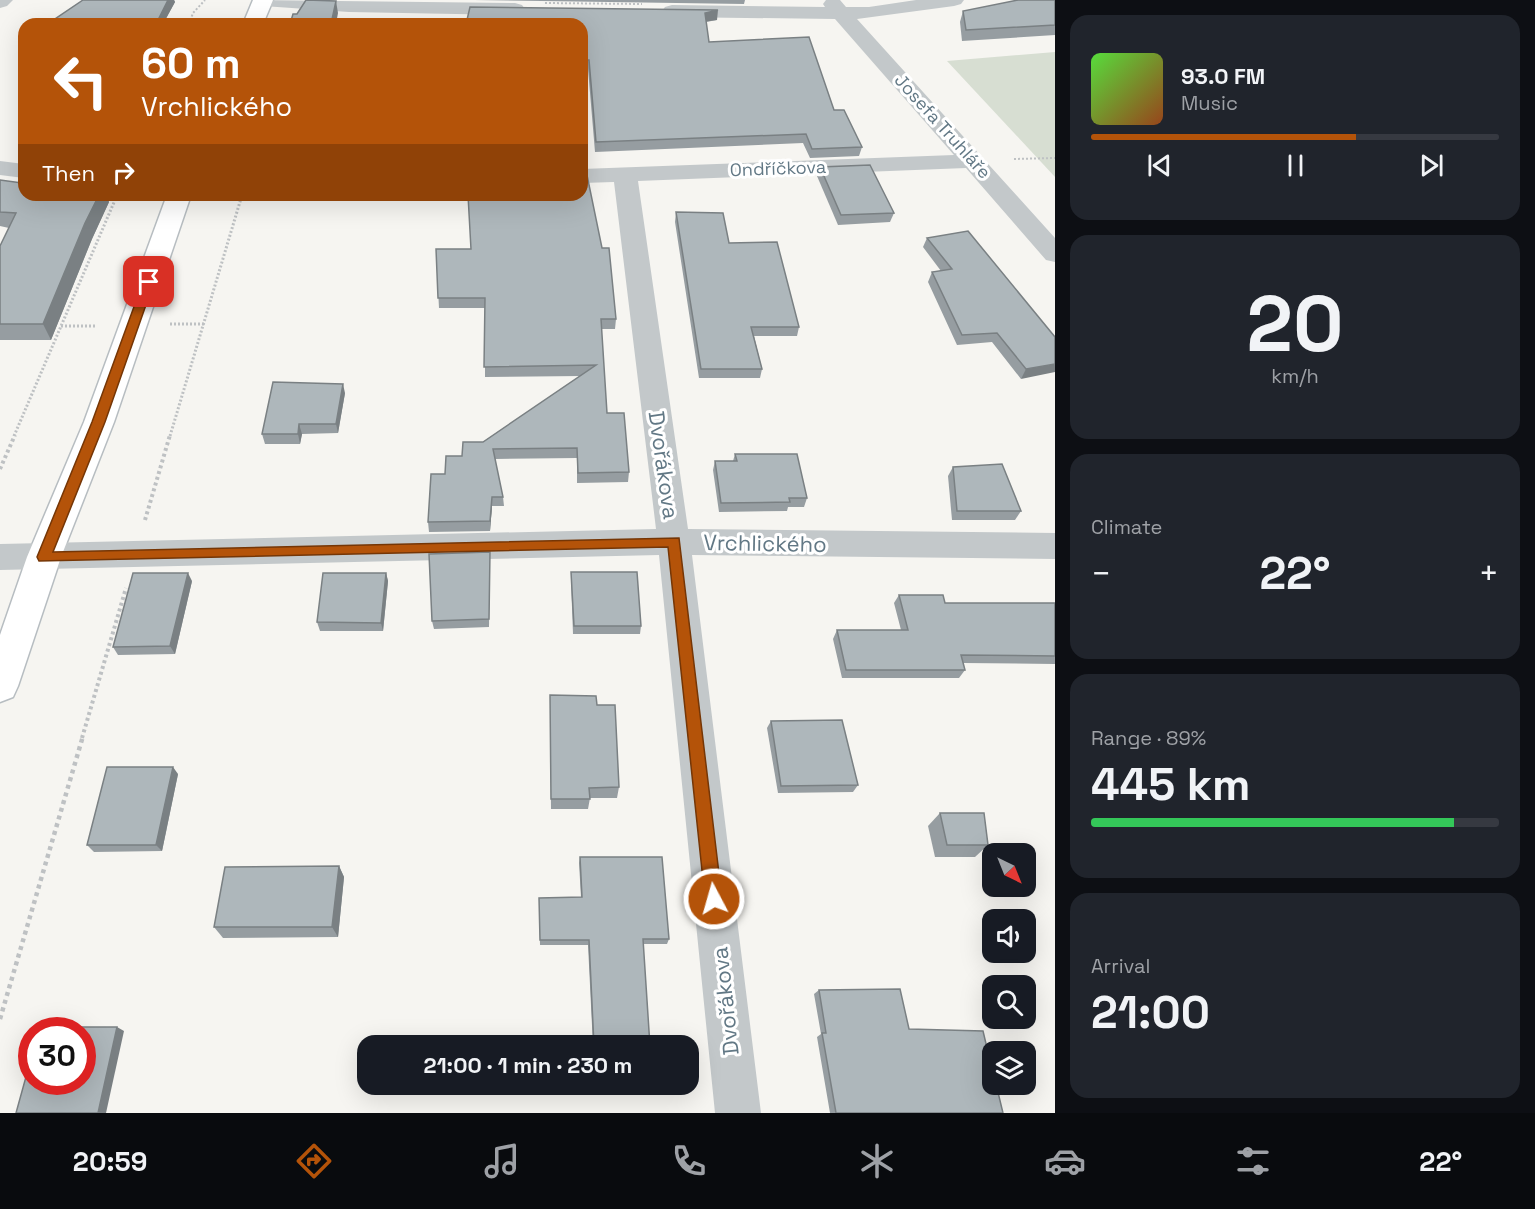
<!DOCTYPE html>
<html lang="en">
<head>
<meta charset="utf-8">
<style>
  :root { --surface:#171b24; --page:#20242c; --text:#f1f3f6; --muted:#9ea1a6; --line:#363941; --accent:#b45309 }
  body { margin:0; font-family:"Space Grotesk",sans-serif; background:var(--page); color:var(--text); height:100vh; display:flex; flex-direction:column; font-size:22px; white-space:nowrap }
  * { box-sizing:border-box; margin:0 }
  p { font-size:20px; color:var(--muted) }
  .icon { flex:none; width:33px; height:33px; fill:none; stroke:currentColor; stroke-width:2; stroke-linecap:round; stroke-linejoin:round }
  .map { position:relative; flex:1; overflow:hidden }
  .sheet { display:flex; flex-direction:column; gap:15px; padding:15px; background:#0d0f14; width:480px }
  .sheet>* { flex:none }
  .banner { position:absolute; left:18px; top:18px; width:570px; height:183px; border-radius:18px; box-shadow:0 6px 24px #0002; background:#b45309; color:#fff; overflow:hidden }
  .needle { width:39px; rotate:137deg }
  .fabs { position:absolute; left:982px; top:843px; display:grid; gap:12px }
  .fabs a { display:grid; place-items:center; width:54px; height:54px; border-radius:12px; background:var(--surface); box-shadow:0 6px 24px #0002; font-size:30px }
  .speed { position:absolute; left:18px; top:1017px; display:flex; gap:12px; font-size:30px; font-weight:700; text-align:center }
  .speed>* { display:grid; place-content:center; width:78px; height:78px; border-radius:50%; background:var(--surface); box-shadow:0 6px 24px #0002; line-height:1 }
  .speed .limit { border:9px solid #d22; background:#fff; color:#111 }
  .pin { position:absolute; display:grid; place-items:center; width:51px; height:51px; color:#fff; margin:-26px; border-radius:12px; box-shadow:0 3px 9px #0006 }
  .me { position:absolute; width:66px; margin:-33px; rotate:354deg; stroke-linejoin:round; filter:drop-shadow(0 0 4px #0008) }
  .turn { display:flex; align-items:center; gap:21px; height:126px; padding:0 24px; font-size:27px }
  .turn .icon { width:78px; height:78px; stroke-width:2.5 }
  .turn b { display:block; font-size:42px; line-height:51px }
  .then { display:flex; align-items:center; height:57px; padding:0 24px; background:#0003; gap:12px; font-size:22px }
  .big { font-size:45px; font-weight:700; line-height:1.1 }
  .sheet .card { flex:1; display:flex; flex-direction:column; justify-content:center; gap:9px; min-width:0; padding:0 21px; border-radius:18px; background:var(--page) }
  .sheet .dial { align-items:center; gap:0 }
  .dial b { font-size:78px; line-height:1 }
  .song { display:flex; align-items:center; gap:18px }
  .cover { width:72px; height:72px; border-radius:9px; background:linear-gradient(135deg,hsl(110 70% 55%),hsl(20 70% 35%)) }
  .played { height:6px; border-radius:3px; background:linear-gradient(90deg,var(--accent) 65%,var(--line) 65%) }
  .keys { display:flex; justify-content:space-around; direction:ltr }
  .heat { display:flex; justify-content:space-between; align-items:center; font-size:33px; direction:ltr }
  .charge { height:9px; border-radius:4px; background:linear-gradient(90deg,#34c759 89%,var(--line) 0) }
  .trip { position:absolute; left:357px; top:1035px; width:342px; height:60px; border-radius:18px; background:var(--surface); box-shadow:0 6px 24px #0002; font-weight:700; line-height:60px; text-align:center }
  .menu { display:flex; height:96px; justify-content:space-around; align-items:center; background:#090b0e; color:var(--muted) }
  .menu .icon { width:42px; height:42px }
  .menu .selected { color:var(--accent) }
  .menu b { font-size:27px; color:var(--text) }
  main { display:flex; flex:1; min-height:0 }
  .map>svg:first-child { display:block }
  .green { fill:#d7ded2 }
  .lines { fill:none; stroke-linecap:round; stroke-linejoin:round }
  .secondary-casing { stroke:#b7bdc1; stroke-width:3 }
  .path-far3 { stroke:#bec1c3; stroke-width:2; stroke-dasharray:2 2; stroke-linecap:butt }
  .path-far2 { stroke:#bec1c3; stroke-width:3; stroke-dasharray:2 2; stroke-linecap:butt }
  .path-far1 { stroke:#bec1c3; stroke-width:4; stroke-dasharray:3 3; stroke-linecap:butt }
  .path { stroke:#bec1c3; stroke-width:4.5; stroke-dasharray:4 4; stroke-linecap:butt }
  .minor { fill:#c3c8ca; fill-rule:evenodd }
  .secondary { fill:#fff; fill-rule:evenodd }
  .wall { fill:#969da1 }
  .shaded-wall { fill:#7a8083 }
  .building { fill:#aeb7bb; stroke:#7a8083; stroke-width:1.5 }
  .route { fill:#b45309; stroke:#753606; stroke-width:1.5 }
  .labels { text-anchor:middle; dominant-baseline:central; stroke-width:6; stroke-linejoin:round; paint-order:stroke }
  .far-street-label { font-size:18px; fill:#627885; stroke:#fff }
  .street-label { font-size:22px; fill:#627885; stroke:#fff }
</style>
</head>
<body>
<main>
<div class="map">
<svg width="1055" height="1113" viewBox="0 0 1055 1113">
  <rect width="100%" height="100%" fill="#f6f5f1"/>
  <polygon class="green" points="1055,52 1055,177 947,61"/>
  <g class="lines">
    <defs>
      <g id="secondary">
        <polygon points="253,0 273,0 263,24 243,24"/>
        <polygon points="167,195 191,195 114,422 61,557 18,686 13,697 0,702 0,635 27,557 84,422"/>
      </g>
    </defs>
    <use href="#secondary" class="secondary-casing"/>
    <g class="path-far3">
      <polyline points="545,3 642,4"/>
      <polyline points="189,24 193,13 205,0"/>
      <polyline points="1014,159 1055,158"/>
    </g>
    <g class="path-far2">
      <polyline points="170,324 204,324"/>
      <polyline points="61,326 96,326"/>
      <polyline points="14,436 115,200 114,195"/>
      <polyline points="170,436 242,195"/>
    </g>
    <g class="path-far1">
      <polyline points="0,469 15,435"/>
      <polyline points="145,520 170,435"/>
      <polyline points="82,738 126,588"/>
    </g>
    <polyline class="path" points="0,1019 83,736"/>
    <g class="minor">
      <polygon points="0,0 13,0 7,6 0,8"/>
      <polygon points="253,0 515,3 522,5 525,9 522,13 515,15 349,12 263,6 256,4"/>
      <polygon points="826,0 840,0 846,7 869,7 916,0 964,0 961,4 954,6 857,19 1055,238 1055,262 1046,260 966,168 638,181 688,529 1055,533 1055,559 692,555 761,1113 715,1113 659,555 0,570 0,544 656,529 614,182 582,183 582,169 954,155 835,19 672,17 665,15 662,11 665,7 672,5 825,7 823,4"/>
      <polygon points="0,161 24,164 24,178 0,175"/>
    </g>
    <use href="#secondary" class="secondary"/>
  </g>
  <g class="wall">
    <polygon points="168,0 174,0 175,2 163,24 56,24 55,19"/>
    <polygon points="474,0 745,0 744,4"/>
    <polygon points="1055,0 1055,35 962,41 960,22 963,11"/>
    <polygon points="717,20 706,22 709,42 834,110 862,147 859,156 810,158 803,143 595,152 588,69 582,69 582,24"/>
    <polygon points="820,167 894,213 890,222 838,225 817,176"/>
    <polygon points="0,180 24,195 106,195 109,202 92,239 51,340 0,340 0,246 9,228 0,226"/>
    <polygon points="676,212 729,243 799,327 797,336 754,336 762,369 760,378 699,378 675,222"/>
    <polygon points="927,238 1055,337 1021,379 992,342 957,345 928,282 932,272 941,271 923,247"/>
    <polygon points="436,249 616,319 615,329 601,329 607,413 629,472 628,482 577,483 577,458 495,459 503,497 504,506 492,506 490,531 429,532 428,522 445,474 462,456 581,376 485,377 485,308 439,308"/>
    <polygon points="345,393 338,433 302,434 300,444 265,444 262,434"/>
    <polygon points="735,454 807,498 804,507 788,507 787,511 719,512 713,470 715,461 733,461"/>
    <polygon points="953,467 1021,511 1015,520 952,520 948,476"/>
    <polygon points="490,552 489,627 434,629 432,621"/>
    <polygon points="571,572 641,626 640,634 573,634 571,581"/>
    <polygon points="386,573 388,581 383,631 320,631 317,622"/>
    <polygon points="192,581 175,654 118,655 113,647"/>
    <polygon points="899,595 945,603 1055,603 1055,664 963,663 965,670 959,678 842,678 833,639 837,630 901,630 894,603"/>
    <polygon points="550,695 597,705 619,787 617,798 590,798 588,809 551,809"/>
    <polygon points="771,721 858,785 853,792 778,793 767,728"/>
    <polygon points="178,774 162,851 94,852 87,845"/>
    <polygon points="940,813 988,845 975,857 935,857 928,826"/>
    <polygon points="580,857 669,939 667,944 643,944 650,1046 593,1046 588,945 540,945 539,898 581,897 579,863"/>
    <polygon points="339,866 344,877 338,937 223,938 214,927"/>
    <polygon points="819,990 909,1029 1003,1113 830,1113 817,1037 821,1034 814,994"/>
  </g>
  <g class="shaded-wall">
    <polygon points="168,0 174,0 175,2 163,24 156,24"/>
    <polygon points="336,1 338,13 336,24 331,24"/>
    <polygon points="718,10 717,20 703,22 705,13"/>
    <polygon points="584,156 583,167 582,168 582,158"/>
    <polygon points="99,195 106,195 109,202 92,239 51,340 43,324 85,223"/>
    <polygon points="1055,364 1055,372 1021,379 1026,369"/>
    <polygon points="343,384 345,393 338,433 336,424"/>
    <polygon points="299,424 302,434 300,444 298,434"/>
    <polygon points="492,497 492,506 490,531 490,521"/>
    <polygon points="188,573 192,581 175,654 170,646"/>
    <polygon points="386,573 388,581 383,631 381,623"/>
    <polygon points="173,767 178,774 162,851 156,845"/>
    <polygon points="339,866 344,877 338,937 332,927"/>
    <polygon points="117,1027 124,1031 106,1113 98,1113"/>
  </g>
  <g class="building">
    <polygon points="83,0 168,0 156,24 85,24 87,21 55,19"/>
    <polygon points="306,0 336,1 331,24 290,24 293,14 297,14"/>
    <polygon points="1018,0 1055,0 1055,25 966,30 963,11"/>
    <polygon points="470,7 718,10 705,13 709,42 809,37 834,110 844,110 862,147 812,149 806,134 596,142 589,60 582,60 582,24 466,24"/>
    <polygon points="870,165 894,213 841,215 820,167"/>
    <polygon points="582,173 587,175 602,248 609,248 616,319 601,319 607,413 624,413 629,472 578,473 577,448 493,449 503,497 492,497 490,521 428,522 431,474 445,474 446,456 462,456 463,442 483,442 596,365 484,367 485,298 438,298 436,249 471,249 468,195 582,195"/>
    <polygon points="0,180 22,183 24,181 24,195 99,195 85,223 43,324 0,324 0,246 16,213 0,212"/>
    <polygon points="676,212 723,213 729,243 777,242 799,327 751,327 762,369 701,369"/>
    <polygon points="968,231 1055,337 1055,364 1026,369 997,333 962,335 932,272 952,269 927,238"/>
    <polygon points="273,382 343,384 336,424 299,424 298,434 262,434"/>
    <polygon points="735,454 797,454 807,498 789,498 790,502 721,503 715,461 737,461"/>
    <polygon points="1002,464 1021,511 957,511 953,467"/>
    <polygon points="490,552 489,619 432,621 429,554"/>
    <polygon points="571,572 637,572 641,626 574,626"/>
    <polygon points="133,573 188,573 170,646 113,647"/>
    <polygon points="323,573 386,573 381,623 317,622"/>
    <polygon points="899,595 943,595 945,603 1055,603 1055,656 961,655 965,670 846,670 837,630 908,630"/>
    <polygon points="550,695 596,696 597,705 615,705 619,787 589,788 590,799 551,799"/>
    <polygon points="842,720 858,785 781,786 771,721"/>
    <polygon points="107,767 173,767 156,845 87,845"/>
    <polygon points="940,813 984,813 988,845 947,845"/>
    <polygon points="580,857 662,857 669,939 643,939 650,1046 594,1046 589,940 540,940 539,898 582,897"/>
    <polygon points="339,866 332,927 214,927 225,867"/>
    <polygon points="900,989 909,1029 983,1031 993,1073 993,1084 996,1084 1003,1113 836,1113 822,1033 826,1033 819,990"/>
    <polygon points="39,1027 117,1027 98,1113 16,1113 32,1055 32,1082 82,1082 82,1030 38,1030"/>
  </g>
  <polygon class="route" points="149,278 154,282 105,422 53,552 679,538 722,899 720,905 714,907 708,905 705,899 668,547 39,561 37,557 92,422 143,282"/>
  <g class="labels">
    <g class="far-street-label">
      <text transform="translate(943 126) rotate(48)">Josefa Truhláře</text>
      <text transform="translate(778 168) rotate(-2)">Ondříčkova</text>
    </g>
    <g class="street-label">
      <text transform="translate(664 465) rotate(82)">Dvořákova</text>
      <text transform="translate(765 543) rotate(1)">Vrchlického</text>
      <text transform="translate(725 1001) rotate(-96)">Dvořákova</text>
    </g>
  </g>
</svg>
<div class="fabs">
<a><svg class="needle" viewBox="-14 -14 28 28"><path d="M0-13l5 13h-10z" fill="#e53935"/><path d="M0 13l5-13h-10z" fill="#9ea1a6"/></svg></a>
<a><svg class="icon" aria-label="sound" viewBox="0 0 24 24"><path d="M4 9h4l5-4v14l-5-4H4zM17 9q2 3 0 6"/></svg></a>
<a><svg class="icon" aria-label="search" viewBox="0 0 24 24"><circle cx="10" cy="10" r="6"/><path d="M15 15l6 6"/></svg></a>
<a><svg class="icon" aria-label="layers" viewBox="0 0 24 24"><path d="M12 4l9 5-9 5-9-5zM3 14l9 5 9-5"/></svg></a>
</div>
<div class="speed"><div class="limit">30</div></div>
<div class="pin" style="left:149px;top:282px;background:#d93025"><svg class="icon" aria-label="arrive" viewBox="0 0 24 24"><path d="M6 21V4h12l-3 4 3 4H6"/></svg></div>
<svg class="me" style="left:714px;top:899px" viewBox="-20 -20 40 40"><circle r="17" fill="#b45309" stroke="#fff" stroke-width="3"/><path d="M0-11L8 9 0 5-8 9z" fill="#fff"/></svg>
<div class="trip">21:00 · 1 min · 230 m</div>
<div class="banner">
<div class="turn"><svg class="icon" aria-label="left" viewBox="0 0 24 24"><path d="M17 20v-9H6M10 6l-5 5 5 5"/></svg><div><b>60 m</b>Vrchlického</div></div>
<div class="then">Then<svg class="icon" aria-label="right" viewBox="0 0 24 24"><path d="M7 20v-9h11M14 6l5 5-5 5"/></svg></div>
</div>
</div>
<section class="sheet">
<div class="card">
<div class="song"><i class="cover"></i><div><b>93.0 FM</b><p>Music</p></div></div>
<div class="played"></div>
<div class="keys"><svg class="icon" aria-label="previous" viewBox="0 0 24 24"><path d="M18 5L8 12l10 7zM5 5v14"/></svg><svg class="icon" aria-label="pause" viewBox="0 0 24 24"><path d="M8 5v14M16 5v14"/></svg><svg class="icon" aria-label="next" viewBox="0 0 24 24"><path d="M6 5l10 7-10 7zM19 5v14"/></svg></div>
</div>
<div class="card dial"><b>20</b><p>km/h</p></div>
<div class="card"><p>Climate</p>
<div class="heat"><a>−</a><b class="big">22°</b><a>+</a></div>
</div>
<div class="card"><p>Range · 89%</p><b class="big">445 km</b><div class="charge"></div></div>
<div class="card"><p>Arrival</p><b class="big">21:00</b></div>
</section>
</main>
<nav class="menu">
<b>20:59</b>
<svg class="icon selected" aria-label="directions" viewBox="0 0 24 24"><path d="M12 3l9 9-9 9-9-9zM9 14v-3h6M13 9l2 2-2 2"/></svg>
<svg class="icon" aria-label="music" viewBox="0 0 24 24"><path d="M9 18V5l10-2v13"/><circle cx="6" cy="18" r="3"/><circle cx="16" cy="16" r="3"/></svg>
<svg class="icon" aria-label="phone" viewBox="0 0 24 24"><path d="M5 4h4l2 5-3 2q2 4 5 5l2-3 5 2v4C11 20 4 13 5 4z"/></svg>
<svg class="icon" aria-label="climate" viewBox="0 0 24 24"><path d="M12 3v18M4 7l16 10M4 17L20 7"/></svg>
<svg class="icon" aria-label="car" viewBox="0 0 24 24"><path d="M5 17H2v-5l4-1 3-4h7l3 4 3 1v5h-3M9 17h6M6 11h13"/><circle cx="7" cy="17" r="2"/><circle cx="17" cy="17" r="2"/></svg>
<svg class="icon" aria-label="filters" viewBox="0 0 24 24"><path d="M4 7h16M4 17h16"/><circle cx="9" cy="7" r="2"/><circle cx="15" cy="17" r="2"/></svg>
<b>22°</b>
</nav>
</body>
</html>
